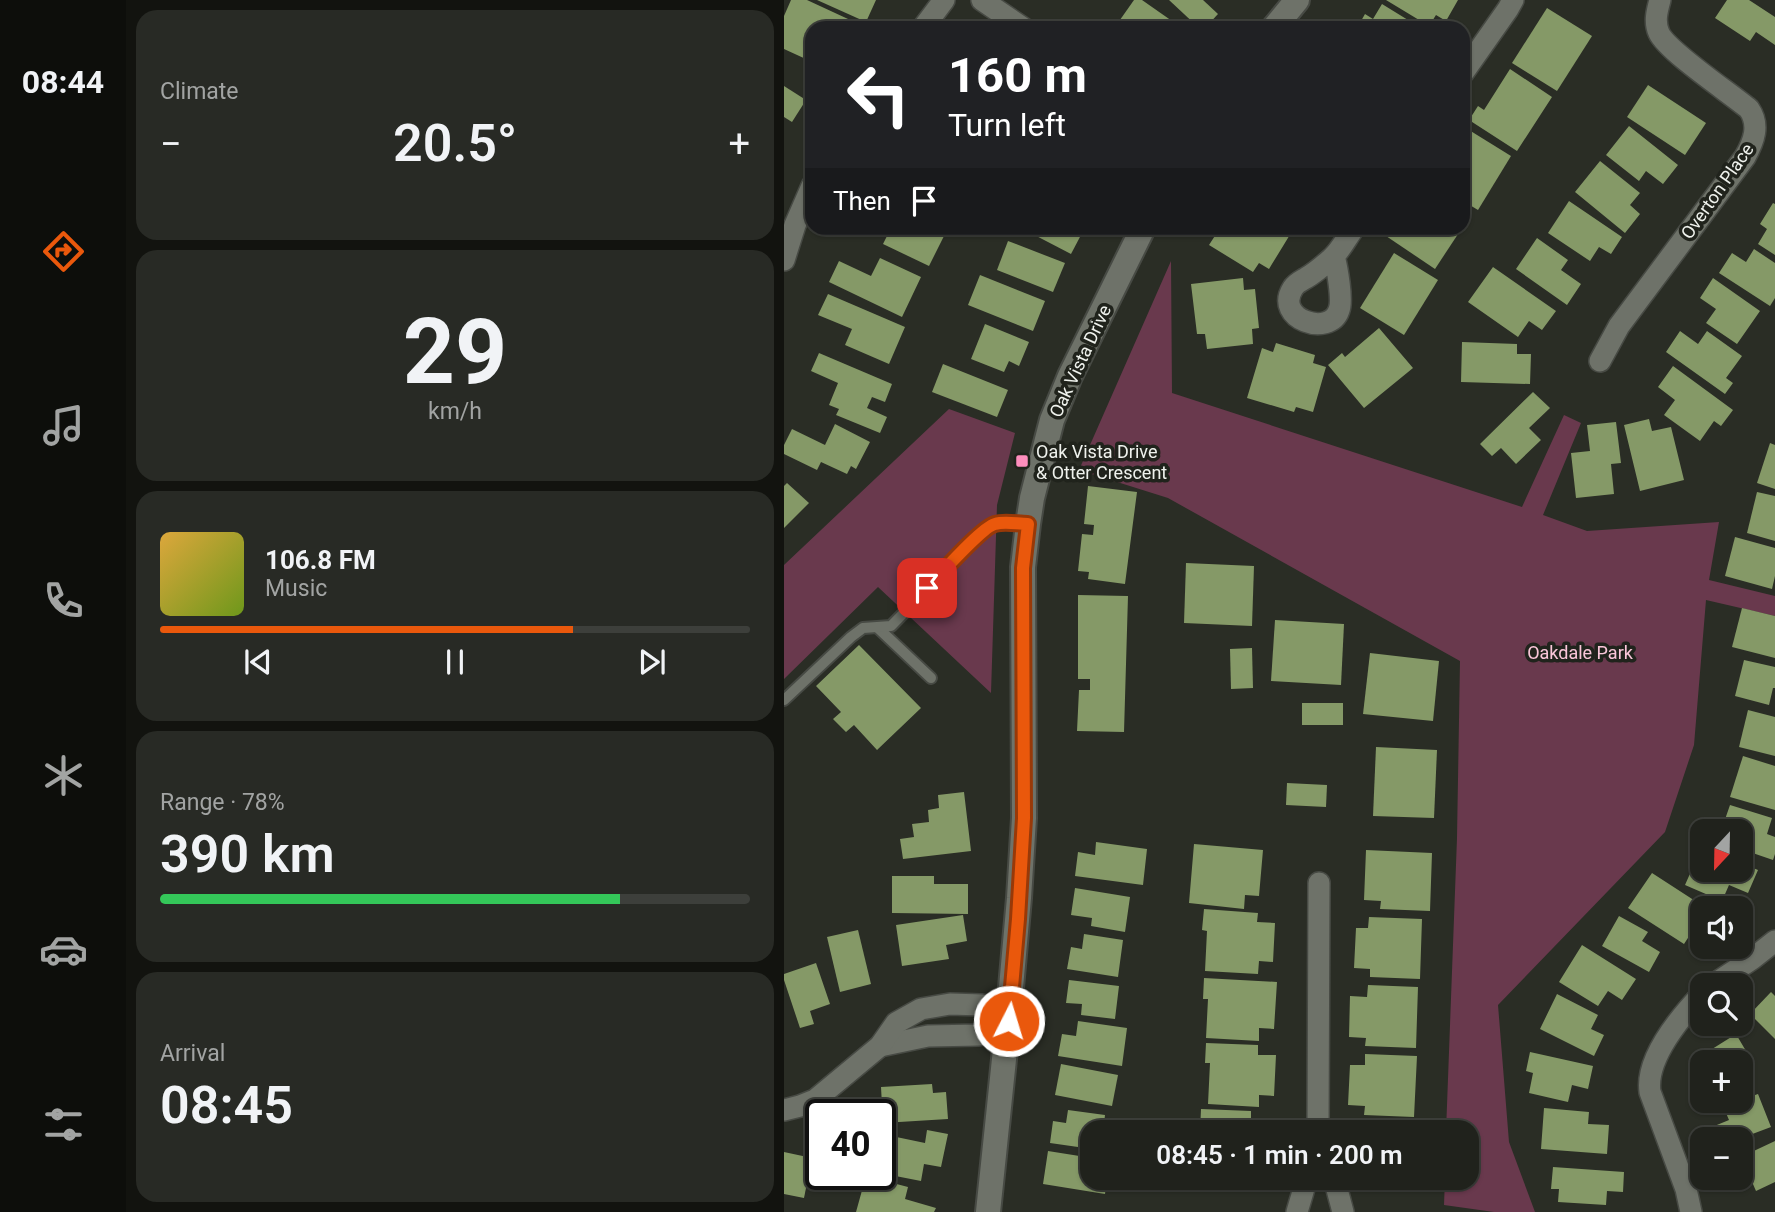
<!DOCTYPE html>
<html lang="en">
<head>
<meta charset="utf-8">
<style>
  :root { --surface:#20221c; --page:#282a25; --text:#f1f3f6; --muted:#a2a4a3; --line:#3d3f3b; --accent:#ea580c }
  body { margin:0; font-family:Roboto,sans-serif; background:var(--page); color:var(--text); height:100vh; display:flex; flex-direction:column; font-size:26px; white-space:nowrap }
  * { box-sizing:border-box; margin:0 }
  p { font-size:23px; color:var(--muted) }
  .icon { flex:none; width:38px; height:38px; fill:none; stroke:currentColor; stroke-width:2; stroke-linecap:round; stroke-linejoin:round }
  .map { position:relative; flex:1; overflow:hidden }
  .sheet { display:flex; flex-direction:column; gap:10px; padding:10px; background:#12130f; width:658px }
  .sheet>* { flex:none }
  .guide { position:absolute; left:21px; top:21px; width:665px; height:214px; border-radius:21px; box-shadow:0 2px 5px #0004,0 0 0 2px var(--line); background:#202124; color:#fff; overflow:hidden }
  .needle { width:46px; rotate:202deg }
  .fabs { position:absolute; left:906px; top:819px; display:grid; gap:14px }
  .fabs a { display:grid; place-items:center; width:63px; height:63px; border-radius:14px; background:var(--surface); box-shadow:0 2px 5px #0004,0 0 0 2px var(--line); font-size:35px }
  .speed { position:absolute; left:21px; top:1099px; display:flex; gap:14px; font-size:35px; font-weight:700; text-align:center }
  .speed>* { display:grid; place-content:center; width:91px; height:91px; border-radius:50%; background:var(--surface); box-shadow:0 2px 5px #0004,0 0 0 2px var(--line); line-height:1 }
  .speed .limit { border:4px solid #111; border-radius:10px; background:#fff; color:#111 }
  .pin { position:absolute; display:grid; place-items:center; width:60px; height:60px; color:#fff; margin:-30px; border-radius:14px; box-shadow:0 4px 10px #0006 }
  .me { position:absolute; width:77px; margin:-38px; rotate:5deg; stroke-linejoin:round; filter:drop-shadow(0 0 5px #0008) }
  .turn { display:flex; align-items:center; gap:24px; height:147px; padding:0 28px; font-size:32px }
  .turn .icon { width:91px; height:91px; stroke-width:2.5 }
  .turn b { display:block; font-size:49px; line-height:60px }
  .then { display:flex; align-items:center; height:66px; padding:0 28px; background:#0003; gap:14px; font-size:26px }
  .big { font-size:52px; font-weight:600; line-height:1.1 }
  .sheet .card { flex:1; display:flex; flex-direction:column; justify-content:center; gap:10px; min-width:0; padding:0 24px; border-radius:21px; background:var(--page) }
  .sheet .dial { align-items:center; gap:0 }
  .dial b { font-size:91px; line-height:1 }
  .song { display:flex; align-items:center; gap:21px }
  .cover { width:84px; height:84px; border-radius:10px; background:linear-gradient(135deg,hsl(40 70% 55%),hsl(80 70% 35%)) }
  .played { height:7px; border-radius:4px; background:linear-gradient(90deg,var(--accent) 70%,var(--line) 70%) }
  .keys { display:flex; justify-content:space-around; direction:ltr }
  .heat { display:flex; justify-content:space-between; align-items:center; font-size:38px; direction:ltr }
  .charge { height:10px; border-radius:5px; background:linear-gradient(90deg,#34c759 78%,var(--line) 0) }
  .trip { position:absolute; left:296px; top:1120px; width:399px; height:70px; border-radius:21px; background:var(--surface); box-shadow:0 2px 5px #0004,0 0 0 2px var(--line); font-weight:600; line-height:70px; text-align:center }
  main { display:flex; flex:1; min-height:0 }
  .dock { display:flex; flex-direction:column; width:126px; justify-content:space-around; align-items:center; background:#0d0e0b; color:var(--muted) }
  .dock .icon { width:49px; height:49px }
  .dock .selected { color:var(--accent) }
  .dock b { font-size:32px; color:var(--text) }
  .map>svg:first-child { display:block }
  .green { fill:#69394d }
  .building { fill:#859967 }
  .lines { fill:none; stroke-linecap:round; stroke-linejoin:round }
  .service-casing { stroke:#474a44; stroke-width:14 }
  .minor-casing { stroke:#474a44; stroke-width:24 }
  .tertiary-casing { stroke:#474a44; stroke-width:28 }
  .service { stroke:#6e7269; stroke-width:10 }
  .minor { stroke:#6e7269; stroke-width:21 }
  .tertiary { stroke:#6e7269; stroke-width:24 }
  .route-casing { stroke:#983908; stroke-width:18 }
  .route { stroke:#ea580c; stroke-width:12 }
  .poi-dot { fill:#fe8ebd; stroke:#20231c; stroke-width:2.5 }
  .labels { text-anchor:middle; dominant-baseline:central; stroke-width:7; stroke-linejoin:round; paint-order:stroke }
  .street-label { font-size:18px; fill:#eff2ed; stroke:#20231c }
  .poi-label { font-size:18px; fill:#eff2ed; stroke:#20231c; text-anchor:start }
  .park-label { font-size:18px; fill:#fac6d9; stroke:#20231c }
</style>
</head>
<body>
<main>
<nav class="dock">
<b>08:44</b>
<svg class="icon selected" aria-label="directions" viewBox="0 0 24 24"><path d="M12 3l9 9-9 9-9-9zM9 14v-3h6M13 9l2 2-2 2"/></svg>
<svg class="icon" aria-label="music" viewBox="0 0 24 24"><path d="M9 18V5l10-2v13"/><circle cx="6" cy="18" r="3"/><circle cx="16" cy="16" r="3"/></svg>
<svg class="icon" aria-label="phone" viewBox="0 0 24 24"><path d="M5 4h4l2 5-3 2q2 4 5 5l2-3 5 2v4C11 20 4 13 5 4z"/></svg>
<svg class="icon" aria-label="climate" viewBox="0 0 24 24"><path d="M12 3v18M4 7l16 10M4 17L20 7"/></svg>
<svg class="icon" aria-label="car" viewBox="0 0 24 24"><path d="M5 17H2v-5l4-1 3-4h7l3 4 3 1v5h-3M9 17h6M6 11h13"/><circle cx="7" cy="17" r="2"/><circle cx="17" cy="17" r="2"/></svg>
<svg class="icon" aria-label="filters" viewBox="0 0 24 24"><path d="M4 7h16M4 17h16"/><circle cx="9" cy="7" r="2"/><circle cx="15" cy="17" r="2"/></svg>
</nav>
<section class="sheet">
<div class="card"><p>Climate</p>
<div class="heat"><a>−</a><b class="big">20.5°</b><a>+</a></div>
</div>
<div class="card dial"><b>29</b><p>km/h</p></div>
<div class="card">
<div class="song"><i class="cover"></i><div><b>106.8 FM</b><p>Music</p></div></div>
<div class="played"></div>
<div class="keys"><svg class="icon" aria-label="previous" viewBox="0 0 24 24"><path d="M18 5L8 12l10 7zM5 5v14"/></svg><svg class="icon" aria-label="pause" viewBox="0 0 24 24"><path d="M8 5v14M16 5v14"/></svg><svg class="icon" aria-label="next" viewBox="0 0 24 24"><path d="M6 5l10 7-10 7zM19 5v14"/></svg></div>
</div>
<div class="card"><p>Range · 78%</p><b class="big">390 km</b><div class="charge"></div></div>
<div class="card"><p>Arrival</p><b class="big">08:45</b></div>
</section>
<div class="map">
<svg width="991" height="1212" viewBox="0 0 991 1212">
  <rect width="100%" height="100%" fill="#2a2d25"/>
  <g class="green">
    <polygon points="387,261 388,393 738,507 780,415 797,423 759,515 803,531 935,522 925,580 991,596 991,616 922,600 910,745 881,832 714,1005 725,1142 751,1212 710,1212 660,1205 661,1178 682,1178 682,1132 662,1132 673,838 676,661 384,498 295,470"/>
    <polygon points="165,409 231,433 213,505 207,693 94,587 0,679 0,565"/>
  </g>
  <g class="building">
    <polygon points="7,0 23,0 77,25 75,28 28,28 28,52 24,60 0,49 0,16"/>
    <polygon points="33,0 92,0 82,22"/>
    <polygon points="350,0 358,0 398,28 333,28 331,27"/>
    <polygon points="385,0 419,0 434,14 421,28 415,28"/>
    <polygon points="602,0 674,0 662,21 652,15 645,26"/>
    <polygon points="943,0 965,0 991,17 991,45 972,32 966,41 931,18"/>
    <polygon points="598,4 637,28 573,28 581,14 589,19"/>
    <polygon points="763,8 808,36 773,91 728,63"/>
    <polygon points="726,69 768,97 733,151 685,120 694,106 700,110"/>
    <polygon points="864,85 922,123 901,155 843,117"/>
    <polygon points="0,86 22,100 8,122 0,117"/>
    <polygon points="845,126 894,165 879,184 862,171 855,181 822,155"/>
    <polygon points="685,130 727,156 694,210 679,201 679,141"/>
    <polygon points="816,161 856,193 846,205 856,214 841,233 791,192"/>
    <polygon points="785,201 838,237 827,254 815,247 806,261 764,233"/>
    <polygon points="989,203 991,204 991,255 974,244 983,229 976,224"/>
    <polygon points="107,228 164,228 145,266 99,244"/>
    <polygon points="237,228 284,228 297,235 287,254"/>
    <polygon points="436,228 500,228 500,229 507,233 485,269 475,263 469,272 425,245"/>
    <polygon points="608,228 678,228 651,269 602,236"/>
    <polygon points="753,238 784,260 777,270 797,284 783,305 732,269"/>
    <polygon points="224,241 281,263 269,292 213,270"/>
    <polygon points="970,249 991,263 991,298 986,306 935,273 948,253 962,262"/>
    <polygon points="610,253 654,280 620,335 576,308"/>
    <polygon points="96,258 137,277 118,317 45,282 55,261 87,276"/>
    <polygon points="709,267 772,311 758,330 745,321 734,337 684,302"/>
    <polygon points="196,275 261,301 249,331 184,305"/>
    <polygon points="459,278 460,290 471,289 475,328 468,329 469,344 423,349 421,334 413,334 407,284"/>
    <polygon points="929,278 976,311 953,344 922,323 932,309 916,298"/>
    <polygon points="44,294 121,327 105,364 61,345 68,329 34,315"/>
    <polygon points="201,324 245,342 235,366 225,361 220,372 187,359"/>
    <polygon points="595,328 629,368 580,408 544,365 558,353 561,357"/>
    <polygon points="896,331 914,344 923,331 958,356 942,378 949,383 941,394 882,352"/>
    <polygon points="678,342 733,344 733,354 747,354 746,384 677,382"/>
    <polygon points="492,343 531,355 529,363 542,367 529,412 512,407 510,412 463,398 478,348 489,352"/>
    <polygon points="35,353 108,384 101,402 88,397 83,408 103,417 96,433 52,415 55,409 45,405 54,383 27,371"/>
    <polygon points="159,364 224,390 213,417 148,392"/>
    <polygon points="889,366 949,410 937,426 930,421 916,441 880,415 891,400 874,387"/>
    <polygon points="749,392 766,408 745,428 757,440 732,464 717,448 708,456 696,444"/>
    <polygon points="865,419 868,431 887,427 900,480 856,491 840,425"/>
    <polygon points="832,422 837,463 827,464 830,494 792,498 787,453 806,451 803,425"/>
    <polygon points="51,424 86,442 72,469 67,466 63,474 37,462 33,470 0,454 0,445 8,429 41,445"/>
    <polygon points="986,443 991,445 991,489 973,483"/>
    <polygon points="3,483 25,503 0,528 0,486"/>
    <polygon points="304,486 353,492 341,584 304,579 305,572 294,571 298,534 309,535 310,525 300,524"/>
    <polygon points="973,492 991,496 991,541 963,533"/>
    <polygon points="951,537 991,548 991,576 988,589 941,576"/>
    <polygon points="402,563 470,566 468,626 400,623"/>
    <polygon points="294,595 344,596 340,732 293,731 295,690 306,690 306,679 294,679"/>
    <polygon points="958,608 991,616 991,658 948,647"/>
    <polygon points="491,620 560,624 557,685 487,681"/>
    <polygon points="75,645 137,708 93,750 70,725 62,732 49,719 57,712 32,686"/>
    <polygon points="468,648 469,688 447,689 446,649"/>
    <polygon points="586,653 655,661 649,721 579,714"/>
    <polygon points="960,660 991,667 991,688 989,688 985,705 951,696"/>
    <rect x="518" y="703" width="41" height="22"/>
    <polygon points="964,710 991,717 991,756 955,747"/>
    <polygon points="592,747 653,750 650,818 589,816"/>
    <polygon points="959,756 991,766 991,810 946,797"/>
    <polygon points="503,783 543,785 542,807 502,805"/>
    <polygon points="180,792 187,851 119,859 116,839 130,837 128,824 145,822 144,810 155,808 154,795"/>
    <polygon points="946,805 988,818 983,834 991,837 991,854 989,860 957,849 957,831 937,831"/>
    <polygon points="312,842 363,849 359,885 291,876 294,852 311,855"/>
    <polygon points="410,844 479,850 475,896 461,895 460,909 405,903"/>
    <polygon points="582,850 648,853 646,911 596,909 597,901 580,900"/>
    <polygon points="912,860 919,863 919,870 957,870 957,863 974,870 964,893 945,885 938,901 901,885"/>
    <polygon points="868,873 922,908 919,908 919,915 900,944 844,908"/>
    <polygon points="108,876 150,876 150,884 184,884 184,914 108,913"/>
    <polygon points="291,888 346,897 341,932 307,926 308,918 287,915"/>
    <polygon points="420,909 474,913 473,922 491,923 489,962 475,961 474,974 421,971 423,931 418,930"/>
    <polygon points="179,915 183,941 162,945 165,959 118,966 112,925"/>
    <polygon points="835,916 864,932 858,941 876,952 865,972 818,946"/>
    <polygon points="585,917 638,919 636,979 586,977 586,969 570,968 572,928 584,928"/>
    <polygon points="74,930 87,984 56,992 43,937"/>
    <polygon points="300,934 339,940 334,977 283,969 287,947 298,949"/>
    <polygon points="798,945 852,979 838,1000 824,991 814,1006 775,982"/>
    <polygon points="32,963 46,1004 26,1011 30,1024 16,1028 0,980 0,974"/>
    <polygon points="420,978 493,982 490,1029 475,1028 475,1041 422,1038 424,999 419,999"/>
    <polygon points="285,980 335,986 331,1019 297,1015 298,1004 282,1003"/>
    <polygon points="584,985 634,987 632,1048 581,1046 582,1038 565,1037 566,996 583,997"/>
    <polygon points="987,992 991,996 991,1039 966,1014"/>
    <polygon points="773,994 814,1015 807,1029 820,1035 810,1056 756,1029"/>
    <polygon points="294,1021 343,1028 338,1066 274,1056 278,1034 292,1036"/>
    <polygon points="952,1034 969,1063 957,1071 957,1062 921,1062 917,1056"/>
    <polygon points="422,1043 474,1045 474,1055 492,1055 490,1096 475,1095 475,1107 424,1104 426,1063 421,1063"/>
    <polygon points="746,1052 809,1066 804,1089 788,1085 784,1102 745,1093 749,1073 742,1071"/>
    <polygon points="581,1054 633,1056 630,1117 580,1115 581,1106 564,1105 566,1065 581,1065"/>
    <polygon points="277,1064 334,1075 328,1106 271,1095"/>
    <polygon points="919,1072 919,1091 910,1078"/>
    <polygon points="148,1084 149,1093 162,1092 164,1119 99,1123 97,1087"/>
    <polygon points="974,1094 987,1127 955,1139 932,1139 928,1127 945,1120 939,1106"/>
    <polygon points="760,1108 805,1112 804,1124 825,1125 823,1154 757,1149"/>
    <polygon points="417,1109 467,1111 467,1121 482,1121 482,1132 416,1132"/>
    <polygon points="284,1110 321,1115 319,1132 308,1132 308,1149 266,1143 269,1121 282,1123"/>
    <polygon points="593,1121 647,1124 647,1132 592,1132"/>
    <polygon points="143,1130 164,1134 157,1167 140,1164 137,1181 96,1173 96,1144 98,1134 141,1143"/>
    <polygon points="991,1141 991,1182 972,1191 965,1175 949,1183 947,1178 957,1178 957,1157"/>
    <polygon points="264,1151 308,1158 308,1178 323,1178 321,1194 259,1184"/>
    <polygon points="0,1152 28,1158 20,1198 0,1194"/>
    <polygon points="769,1167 840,1172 839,1192 823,1191 822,1205 774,1202 775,1189 767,1189"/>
    <polygon points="82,1176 124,1187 121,1199 152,1208 150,1212 72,1212"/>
    <polygon points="595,1178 644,1178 644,1185 594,1182"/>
  </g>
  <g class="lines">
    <defs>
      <g id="service">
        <polyline points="94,628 147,678"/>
        <polyline points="0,700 67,637 79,628 107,626 204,527 214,523 244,524"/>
      </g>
      <g id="minor">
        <polyline points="198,0 239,28"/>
        <polyline points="139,28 160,0"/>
        <polyline points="679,73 724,9 729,0"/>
        <path d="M550,256C553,267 559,300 555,310C546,338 489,319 509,288C512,283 517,281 522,278C531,273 540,265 548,258C557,250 563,237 570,228"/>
        <polyline points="0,260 11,225 28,186"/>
        <path d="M816,361L835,326L961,157C970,141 976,125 965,109C946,93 883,51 875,33C870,22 873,11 876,0"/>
        <polyline points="929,985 968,959 991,941"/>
        <polyline points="96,1046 144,1036 195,1035 224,1021"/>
        <polyline points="0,1110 16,1106 31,1100 96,1046 112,1023 137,1009 166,1004 198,1005 224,1021"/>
        <polyline points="534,1132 535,883"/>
        <polyline points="550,1178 559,1212"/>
        <polyline points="513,1212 523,1178"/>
        <path d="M907,1212L902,1189L866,1092C861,1059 897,1016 919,993"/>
      </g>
      <g id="tertiary">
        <polyline points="490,28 513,0"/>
        <polyline points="204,1212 224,1021 235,898 240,818 239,567 244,524 248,498 268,420 286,376 359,228"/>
      </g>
    </defs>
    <use href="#service" class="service-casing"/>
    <use href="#minor" class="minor-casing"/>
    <use href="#tertiary" class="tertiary-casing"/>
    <use href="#service" class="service"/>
    <use href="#minor" class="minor"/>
    <use href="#tertiary" class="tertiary"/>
  </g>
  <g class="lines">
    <defs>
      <path id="route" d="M143,588C155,576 198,527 211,524C221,521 233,524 244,524L239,568L240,818L234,919L225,1021"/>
    </defs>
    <use href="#route" class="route-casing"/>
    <use href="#route" class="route"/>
  </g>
  <rect class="poi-dot" x="231" y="454" width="14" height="14" rx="3.5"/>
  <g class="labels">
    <g class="street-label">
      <text transform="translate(933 191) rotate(-55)">Overton Place</text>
      <text transform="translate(296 361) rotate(-65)">Oak Vista Drive</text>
    </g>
    <g class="poi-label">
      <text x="252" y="451">Oak Vista Drive<tspan x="252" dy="21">&amp; Otter Crescent</tspan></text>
    </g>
    <g class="park-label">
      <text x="796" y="652">Oakdale Park</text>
    </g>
  </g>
</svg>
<div class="fabs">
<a><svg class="needle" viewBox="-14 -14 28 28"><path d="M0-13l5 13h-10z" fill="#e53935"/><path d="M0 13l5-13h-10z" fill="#a2a4a3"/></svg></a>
<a><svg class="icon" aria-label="sound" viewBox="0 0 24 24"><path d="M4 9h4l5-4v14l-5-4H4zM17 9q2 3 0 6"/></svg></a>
<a><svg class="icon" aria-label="search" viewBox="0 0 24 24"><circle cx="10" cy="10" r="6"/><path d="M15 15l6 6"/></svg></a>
<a>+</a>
<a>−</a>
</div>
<div class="speed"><div class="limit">40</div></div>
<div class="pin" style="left:143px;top:588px;background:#d93025"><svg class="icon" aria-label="arrive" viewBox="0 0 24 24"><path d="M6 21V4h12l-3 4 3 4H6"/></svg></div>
<svg class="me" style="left:225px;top:1021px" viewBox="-20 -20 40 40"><circle r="17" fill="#ea580c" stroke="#fff" stroke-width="3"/><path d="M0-11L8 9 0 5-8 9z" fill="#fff"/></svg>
<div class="trip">08:45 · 1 min · 200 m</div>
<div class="guide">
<div class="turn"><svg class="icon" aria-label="left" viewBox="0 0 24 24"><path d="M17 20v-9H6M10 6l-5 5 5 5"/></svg><div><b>160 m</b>Turn left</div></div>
<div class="then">Then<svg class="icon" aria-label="arrive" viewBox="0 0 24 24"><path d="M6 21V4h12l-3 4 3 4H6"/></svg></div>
</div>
</div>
</main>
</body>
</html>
